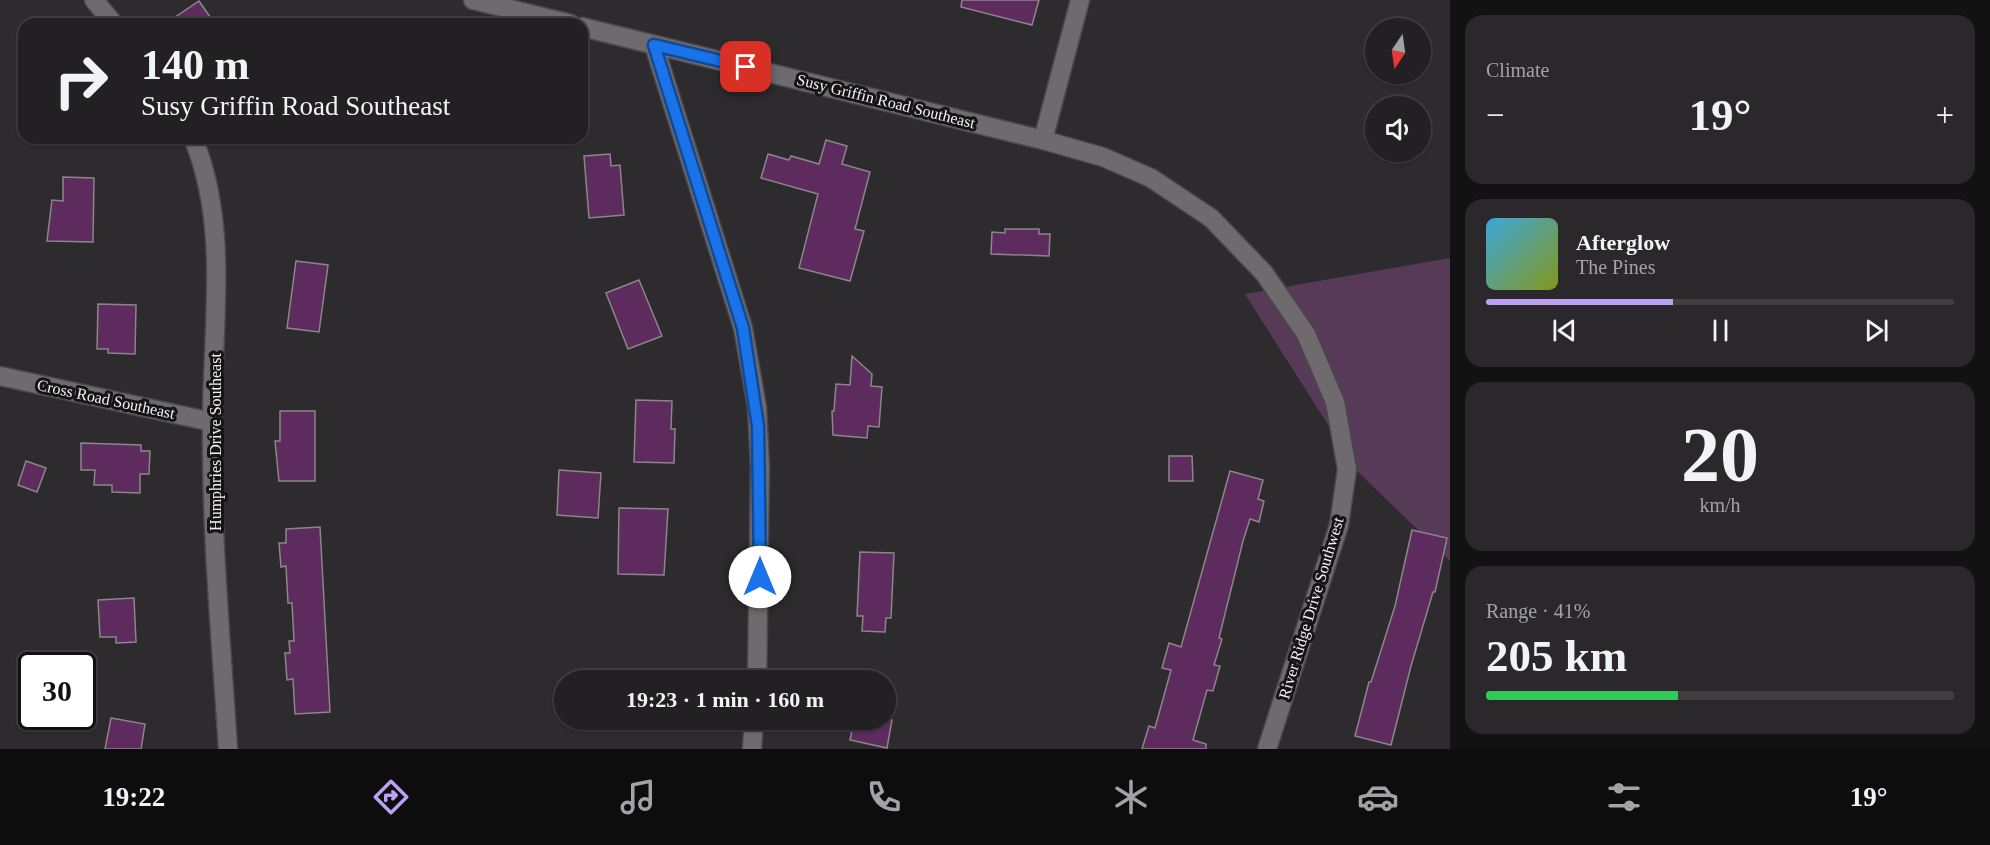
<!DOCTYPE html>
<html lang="en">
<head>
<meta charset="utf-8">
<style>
  :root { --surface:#222022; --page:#2a282a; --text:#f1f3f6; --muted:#a2a3a5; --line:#3f3e40; --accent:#bca0f2 }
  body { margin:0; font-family:Georgia,serif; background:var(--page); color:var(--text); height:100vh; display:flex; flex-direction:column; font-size:22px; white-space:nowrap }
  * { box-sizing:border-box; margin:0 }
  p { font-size:20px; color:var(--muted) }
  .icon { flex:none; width:33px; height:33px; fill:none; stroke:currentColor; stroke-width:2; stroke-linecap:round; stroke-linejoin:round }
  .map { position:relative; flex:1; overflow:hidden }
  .drawer { display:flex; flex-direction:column; gap:15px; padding:15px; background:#131213; width:540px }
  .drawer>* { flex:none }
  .hud { position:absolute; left:18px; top:18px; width:570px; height:126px; border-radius:18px; box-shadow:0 2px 4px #0004,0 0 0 2px var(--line); background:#222022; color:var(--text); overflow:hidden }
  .needle { width:39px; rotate:193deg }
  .fabs { position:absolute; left:1365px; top:18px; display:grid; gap:12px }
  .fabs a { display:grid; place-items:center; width:66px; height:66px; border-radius:50%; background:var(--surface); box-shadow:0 2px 4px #0004,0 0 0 2px var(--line); font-size:30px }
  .speed { position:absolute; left:18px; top:652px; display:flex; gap:12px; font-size:30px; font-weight:700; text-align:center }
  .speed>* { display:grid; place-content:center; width:78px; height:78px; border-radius:50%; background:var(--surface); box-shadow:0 2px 4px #0004,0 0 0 2px var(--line); line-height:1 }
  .speed .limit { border:3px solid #111; border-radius:9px; background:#fff; color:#111 }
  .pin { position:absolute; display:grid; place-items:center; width:51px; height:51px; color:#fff; margin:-26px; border-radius:12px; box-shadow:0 3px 9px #0006 }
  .me { position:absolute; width:66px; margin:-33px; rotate:0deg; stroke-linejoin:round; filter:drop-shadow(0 0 4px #0008) }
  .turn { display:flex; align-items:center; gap:21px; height:126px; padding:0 24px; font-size:27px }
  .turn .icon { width:78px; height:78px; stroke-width:2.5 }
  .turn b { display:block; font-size:42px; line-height:51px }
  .big { font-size:45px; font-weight:600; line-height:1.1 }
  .drawer .tile { flex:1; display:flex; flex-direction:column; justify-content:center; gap:9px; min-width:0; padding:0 21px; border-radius:18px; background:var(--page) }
  .drawer .dial { align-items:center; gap:0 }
  .dial b { font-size:78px; line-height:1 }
  .song { display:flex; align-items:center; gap:18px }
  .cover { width:72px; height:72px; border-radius:9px; background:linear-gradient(135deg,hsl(200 70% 55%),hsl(70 70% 35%)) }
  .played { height:6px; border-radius:3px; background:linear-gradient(90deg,var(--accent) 40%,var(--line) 40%) }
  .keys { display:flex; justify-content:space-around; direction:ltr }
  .heat { display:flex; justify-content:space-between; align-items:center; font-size:33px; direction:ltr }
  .charge { height:9px; border-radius:4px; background:linear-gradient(90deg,#34c759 41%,var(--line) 0) }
  .trip { position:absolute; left:554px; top:670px; width:342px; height:60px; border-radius:30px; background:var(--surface); box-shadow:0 2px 4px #0004,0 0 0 2px var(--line); font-weight:600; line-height:60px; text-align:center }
  .tab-bar { display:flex; height:96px; justify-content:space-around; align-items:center; background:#0e0d0e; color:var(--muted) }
  .tab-bar .icon { width:42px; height:42px }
  .tab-bar .on { color:var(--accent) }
  .tab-bar b { font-size:27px; color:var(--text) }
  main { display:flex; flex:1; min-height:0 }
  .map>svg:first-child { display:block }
  .green { fill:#573958 }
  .building { fill:#5e2b5f; stroke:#8a868a; stroke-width:1.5 }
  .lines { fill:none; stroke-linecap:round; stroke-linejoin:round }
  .minor-casing { stroke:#4b484b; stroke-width:21 }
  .minor { stroke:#6e6a6e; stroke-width:18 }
  .route-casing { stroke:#114b97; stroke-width:15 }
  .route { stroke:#1a73e8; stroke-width:10 }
  .labels { text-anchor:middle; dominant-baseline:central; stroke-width:6; stroke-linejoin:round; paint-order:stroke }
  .street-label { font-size:16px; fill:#f3f0f3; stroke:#151415 }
</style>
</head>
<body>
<main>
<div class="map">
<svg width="1450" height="749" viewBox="0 0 1450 749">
  <rect width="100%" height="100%" fill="#2e2b2e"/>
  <polygon class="green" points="1450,258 1450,561 1358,472 1245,294"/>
  <g class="building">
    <polygon points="962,0 1039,0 1032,25 961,7"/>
    <polygon points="199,1 215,24 165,24"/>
    <polygon points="826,140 847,146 842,164 870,172 855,229 864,231 850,281 799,268 818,194 761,178 768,154 789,160 791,156 819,164"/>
    <polygon points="610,154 611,166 620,165 624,215 589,218 584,156"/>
    <polygon points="63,177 94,178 93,242 47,241 52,200 63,201"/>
    <polygon points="1005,229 1039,229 1039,234 1050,234 1049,256 991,254 992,232 1005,233"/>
    <polygon points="296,261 328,265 319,332 287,328"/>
    <polygon points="639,280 662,336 628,349 606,293"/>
    <polygon points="98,304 136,305 135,354 108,353 108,349 97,349"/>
    <polygon points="852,356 872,374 871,386 882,387 879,427 868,426 867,438 833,435 832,411 834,411 836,384 850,385"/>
    <polygon points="636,400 672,401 671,429 675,429 674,463 634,462"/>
    <polygon points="280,411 315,411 315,481 279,481 275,441 280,441"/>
    <polygon points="81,443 141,445 141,451 150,451 149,474 140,474 140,493 112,492 112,485 94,485 95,470 81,470"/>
    <polygon points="1169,456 1192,456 1193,481 1169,481"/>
    <polygon points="26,461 46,468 37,492 18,485"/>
    <polygon points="559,470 601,473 598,518 557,515"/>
    <polygon points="1230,471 1263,480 1258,499 1264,501 1259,522 1250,519 1243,541 1219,638 1222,639 1214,665 1220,666 1213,691 1207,690 1193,740 1206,744 1206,749 1142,749 1149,726 1155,728 1171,670 1162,668 1169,643 1181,647"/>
    <polygon points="619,508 668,509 664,575 618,574"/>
    <polygon points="320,527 330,712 295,714 293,679 287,680 285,653 290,653 289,641 294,641 292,603 288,603 286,566 281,567 279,543 286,543 286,529"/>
    <polygon points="1412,530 1447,538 1435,592 1433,592 1411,666 1391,745 1355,736 1369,682 1371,682 1395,606"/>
    <polygon points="860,552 894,553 891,618 886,618 885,632 862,631 863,616 857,616"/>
    <polygon points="134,598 136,642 116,643 116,637 100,637 98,600"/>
    <polygon points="111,718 145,724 141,749 105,749"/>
    <polygon points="854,720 892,720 887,748 850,740"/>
  </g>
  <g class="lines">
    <defs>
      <g id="minor">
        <polyline points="94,0 114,24"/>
        <polyline points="473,0 571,24"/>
        <polyline points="582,27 1043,140 1103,157 1151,178 1211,218 1264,273 1306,334 1335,402 1347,469 1339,525 1267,749"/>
        <polyline points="654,45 743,328 757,407 760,466 757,681"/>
        <path d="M193,138C230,227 212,328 212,422C211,531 221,640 228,749"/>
        <polyline points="1043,140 1080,0"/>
        <polyline points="0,376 212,422"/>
        <polyline points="752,749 754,720"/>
      </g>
    </defs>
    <use href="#minor" class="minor-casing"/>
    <use href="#minor" class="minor"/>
  </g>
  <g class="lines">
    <defs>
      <polyline id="route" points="746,67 654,45 743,328 758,426 760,577"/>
    </defs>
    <use href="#route" class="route-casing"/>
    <use href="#route" class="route"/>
  </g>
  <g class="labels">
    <g class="street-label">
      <text transform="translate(886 101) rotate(14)">Susy Griffin Road Southeast</text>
      <text transform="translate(106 399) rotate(12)">Cross Road Southeast</text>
      <text transform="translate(215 442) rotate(-90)">Humphries Drive Southeast</text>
      <text transform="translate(1311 608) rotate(-73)">River Ridge Drive Southwest</text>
    </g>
  </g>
</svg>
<div class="fabs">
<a><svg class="needle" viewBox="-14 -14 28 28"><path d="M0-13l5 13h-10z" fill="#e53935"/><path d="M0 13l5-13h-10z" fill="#a2a3a5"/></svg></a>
<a><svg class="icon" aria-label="sound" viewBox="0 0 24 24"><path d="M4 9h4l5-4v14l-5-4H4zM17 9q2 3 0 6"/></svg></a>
</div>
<div class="speed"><div class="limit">30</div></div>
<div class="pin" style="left:746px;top:67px;background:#d93025"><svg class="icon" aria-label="arrive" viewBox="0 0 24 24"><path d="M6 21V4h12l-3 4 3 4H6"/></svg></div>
<svg class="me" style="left:760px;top:577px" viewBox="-20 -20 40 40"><circle r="19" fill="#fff"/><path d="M0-13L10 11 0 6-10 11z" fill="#1a73e8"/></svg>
<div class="trip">19:23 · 1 min · 160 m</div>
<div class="hud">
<div class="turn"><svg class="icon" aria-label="right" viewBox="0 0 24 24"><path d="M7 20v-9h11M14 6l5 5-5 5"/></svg><div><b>140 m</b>Susy Griffin Road Southeast</div></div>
</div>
</div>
<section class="drawer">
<div class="tile"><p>Climate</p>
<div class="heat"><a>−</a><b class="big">19°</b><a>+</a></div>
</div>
<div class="tile">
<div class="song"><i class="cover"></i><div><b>Afterglow</b><p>The Pines</p></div></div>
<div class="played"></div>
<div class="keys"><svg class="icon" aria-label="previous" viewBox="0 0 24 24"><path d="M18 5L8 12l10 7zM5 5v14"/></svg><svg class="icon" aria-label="pause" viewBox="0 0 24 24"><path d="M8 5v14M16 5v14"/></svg><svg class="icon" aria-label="next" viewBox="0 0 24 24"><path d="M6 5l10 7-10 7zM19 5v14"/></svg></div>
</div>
<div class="tile dial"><b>20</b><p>km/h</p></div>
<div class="tile"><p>Range · 41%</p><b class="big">205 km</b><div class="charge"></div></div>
</section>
</main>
<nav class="tab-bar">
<b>19:22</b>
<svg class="icon on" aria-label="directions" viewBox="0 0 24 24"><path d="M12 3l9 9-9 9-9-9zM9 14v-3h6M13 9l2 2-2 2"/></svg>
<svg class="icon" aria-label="music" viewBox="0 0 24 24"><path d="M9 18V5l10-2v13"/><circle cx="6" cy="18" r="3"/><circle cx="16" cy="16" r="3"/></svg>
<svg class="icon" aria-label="phone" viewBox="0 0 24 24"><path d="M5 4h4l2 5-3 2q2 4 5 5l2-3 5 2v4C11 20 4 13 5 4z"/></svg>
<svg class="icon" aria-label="climate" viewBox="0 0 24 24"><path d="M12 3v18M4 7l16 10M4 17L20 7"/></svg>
<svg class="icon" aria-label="car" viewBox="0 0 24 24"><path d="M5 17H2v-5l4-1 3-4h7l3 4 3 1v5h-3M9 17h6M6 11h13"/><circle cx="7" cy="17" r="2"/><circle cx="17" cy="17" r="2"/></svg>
<svg class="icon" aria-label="filters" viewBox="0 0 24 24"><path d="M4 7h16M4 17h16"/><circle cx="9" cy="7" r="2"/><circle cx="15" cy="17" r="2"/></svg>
<b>19°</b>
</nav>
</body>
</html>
